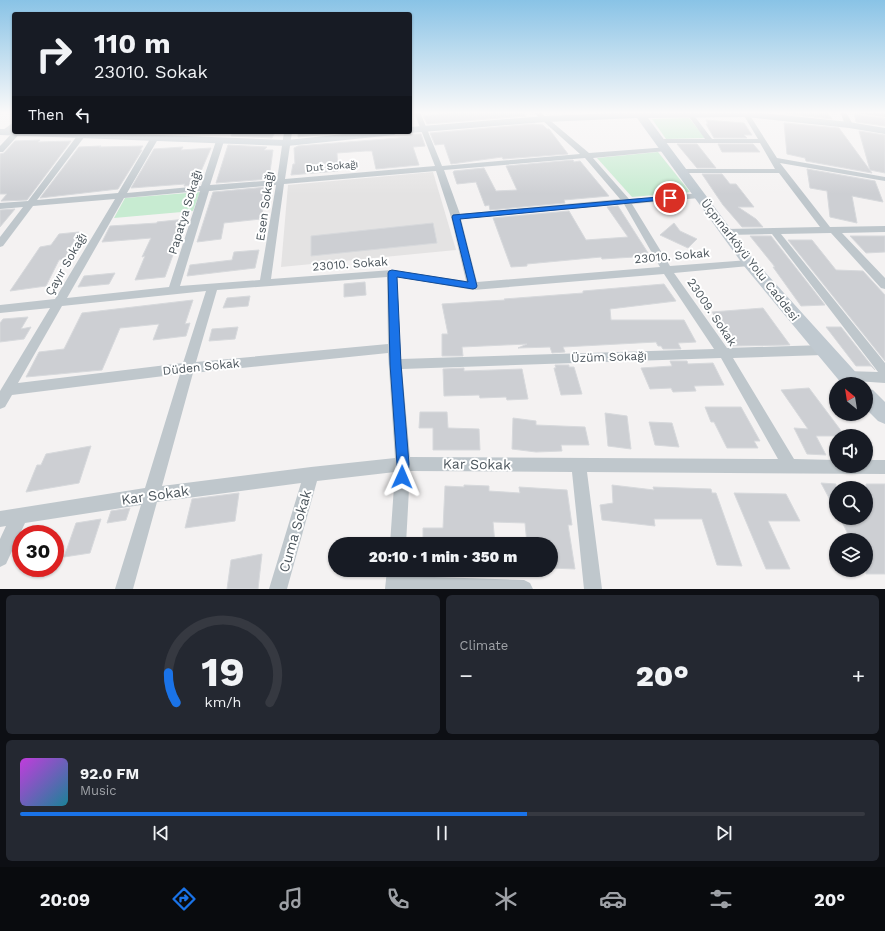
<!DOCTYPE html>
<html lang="en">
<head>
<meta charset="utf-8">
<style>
  :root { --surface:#171b24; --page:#242831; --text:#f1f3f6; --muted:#9ea1a6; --line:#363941; --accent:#1a73e8 }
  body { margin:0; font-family:"Work Sans",sans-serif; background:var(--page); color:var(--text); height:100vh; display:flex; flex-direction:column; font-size:15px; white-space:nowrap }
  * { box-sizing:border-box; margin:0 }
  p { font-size:13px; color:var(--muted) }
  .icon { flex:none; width:22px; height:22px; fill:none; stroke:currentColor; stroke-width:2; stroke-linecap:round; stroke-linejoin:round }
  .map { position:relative; height:589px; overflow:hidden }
  .panel { display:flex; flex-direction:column; gap:6px; padding:6px; background:#0d0f14; flex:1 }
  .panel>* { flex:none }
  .banner { position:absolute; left:12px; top:12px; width:400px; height:122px; border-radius:4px; box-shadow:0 1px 3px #0004; background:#171b24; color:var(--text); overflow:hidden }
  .needle { width:26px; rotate:330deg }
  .tools { position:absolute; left:829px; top:377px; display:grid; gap:8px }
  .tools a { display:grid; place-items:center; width:44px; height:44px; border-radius:50%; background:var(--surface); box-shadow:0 1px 3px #0004; font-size:20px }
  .speed { position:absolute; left:12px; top:525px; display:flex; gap:8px; font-size:20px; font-weight:700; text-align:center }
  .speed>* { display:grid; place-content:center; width:52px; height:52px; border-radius:50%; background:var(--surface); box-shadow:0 1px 3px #0004; line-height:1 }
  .speed .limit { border:6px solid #d22; background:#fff; color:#111 }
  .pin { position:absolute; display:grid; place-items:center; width:34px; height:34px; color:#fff; margin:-17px; border:2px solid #fff; border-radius:50%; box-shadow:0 1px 4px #0007 }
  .me { position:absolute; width:44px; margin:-22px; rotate:1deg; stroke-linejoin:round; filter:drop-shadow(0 0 3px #0008) }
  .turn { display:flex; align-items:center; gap:14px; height:84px; padding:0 16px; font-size:18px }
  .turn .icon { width:52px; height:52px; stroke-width:2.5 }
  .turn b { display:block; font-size:28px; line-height:34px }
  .then { display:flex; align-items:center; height:38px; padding:0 16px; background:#0003; gap:8px; font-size:15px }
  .big { font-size:30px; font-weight:800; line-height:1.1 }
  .panel .tile { flex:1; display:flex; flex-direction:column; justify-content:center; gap:6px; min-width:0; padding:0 14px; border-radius:6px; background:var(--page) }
  .panel .dial { align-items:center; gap:0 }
  .dial svg { height:104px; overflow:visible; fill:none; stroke:var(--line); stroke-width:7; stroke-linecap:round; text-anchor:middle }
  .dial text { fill:var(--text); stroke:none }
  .song { display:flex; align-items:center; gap:12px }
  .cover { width:48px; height:48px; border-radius:6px; background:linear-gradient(135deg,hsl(290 70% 55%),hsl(190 70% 35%)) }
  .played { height:4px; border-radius:2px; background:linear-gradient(90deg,var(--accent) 60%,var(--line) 60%) }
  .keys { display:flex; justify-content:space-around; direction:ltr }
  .heat { display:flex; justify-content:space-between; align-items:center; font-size:22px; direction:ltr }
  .panel .tiles { flex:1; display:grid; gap:6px; grid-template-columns:1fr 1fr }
  .tile:last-child { grid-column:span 2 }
  .trip { position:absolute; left:328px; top:537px; width:230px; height:40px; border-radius:20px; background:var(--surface); box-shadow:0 1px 3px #0004; font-weight:800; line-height:40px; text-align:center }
  .menu { display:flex; height:64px; justify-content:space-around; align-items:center; background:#090b0e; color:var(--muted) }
  .menu .icon { width:28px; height:28px }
  .menu .current { color:var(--accent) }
  .menu b { font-size:18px; color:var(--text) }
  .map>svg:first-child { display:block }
  .education { fill:#e4e3e3 }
  .green { fill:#c7ebd1 }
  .building { fill:#cdcfd3; stroke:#d7d9dc }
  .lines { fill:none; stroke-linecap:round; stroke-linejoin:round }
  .minor { fill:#bfc7cc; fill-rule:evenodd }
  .secondary { fill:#c0c9d0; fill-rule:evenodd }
  .route { fill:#1a73e8; stroke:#114b97 }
  .labels { text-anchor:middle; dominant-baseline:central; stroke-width:4; stroke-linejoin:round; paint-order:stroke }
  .far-street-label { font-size:10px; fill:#4c565d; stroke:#fff }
  .street-label { font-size:12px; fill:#4c565d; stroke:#fff }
  .near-street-label { font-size:14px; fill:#4c565d; stroke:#fff }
</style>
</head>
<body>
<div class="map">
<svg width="885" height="589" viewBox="0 0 885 589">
  <rect width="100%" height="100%" fill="#f4f2f2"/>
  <polygon class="education" points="433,172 456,250 281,267 288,185"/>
  <g class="green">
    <polygon points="689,118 705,138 666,139 652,119"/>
    <polygon points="658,152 690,192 632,197 597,158"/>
    <polygon points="200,192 193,211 114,218 125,198"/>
  </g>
  <g class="building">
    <polygon points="453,112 523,112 526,116 427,124 423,116"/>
    <polygon points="784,112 827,112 832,119 784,114"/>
    <polygon points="854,112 857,112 861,115 885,118 885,126 856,122"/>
    <polygon points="706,120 744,123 752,135 744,135 747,138 714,138 706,124 708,124"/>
    <polygon points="784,123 839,128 872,173 806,161 805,158 787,154"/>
    <polygon points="533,124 543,125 547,129 549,129 568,154 503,159 502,157 451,164 444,144 435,145 430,133"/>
    <polygon points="859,131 885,135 885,173 870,170"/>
    <polygon points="232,132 275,132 272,138 231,136"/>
    <polygon points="298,132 349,132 298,137"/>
    <polygon points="410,134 421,134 425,146 413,147 419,165 376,169 372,151 365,151 337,153 338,171 291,175 293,164 295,164 294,148 298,146 410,137"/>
    <polygon points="40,140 38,142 71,141 27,200 1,201 7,194 0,194 0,154 4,153 15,141"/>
    <polygon points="677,144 697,144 716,168 697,168"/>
    <polygon points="718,144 753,144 760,152 722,152"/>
    <polygon points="228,145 267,147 264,150 273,150 269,179 216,183"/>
    <polygon points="101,146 99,147 143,146 140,150 142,150 118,189 40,198 79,147"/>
    <polygon points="183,147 181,150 211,148 195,185 184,186 185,184 131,188 154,149"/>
    <polygon points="573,160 574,162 580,161 609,196 564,200 565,203 490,210 489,205 485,206 476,182 457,184 453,172 454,171 484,168 496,191 517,190 506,166"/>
    <polygon points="807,169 875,181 883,202 852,196 857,223 830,217 827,191 810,188"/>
    <polygon points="702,174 722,174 730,184 736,184 754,207 738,207 756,219 763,227 742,227 723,205"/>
    <polygon points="267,187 261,219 224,223 221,239 197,242 213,192"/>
    <polygon points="618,206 650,256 602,259 601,257 527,264 527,266 511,267 493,218 569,211 586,240 628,237 607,207"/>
    <polygon points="15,209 0,227 0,210"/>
    <polygon points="186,219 165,277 135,280 145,256 142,257 151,238 102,242 110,226 157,223 157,222"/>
    <polygon points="433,223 437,243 311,256 311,236"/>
    <polygon points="674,223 680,231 697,239 688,248 660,235"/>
    <polygon points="79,232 64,259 59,260 46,286 10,291 40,247 51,245 59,234"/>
    <polygon points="750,236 771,236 825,305 801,306 773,267 775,267"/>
    <polygon points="850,236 885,236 885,252 866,253"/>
    <polygon points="788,240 812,240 836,270 863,271 885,295 885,361"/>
    <polygon points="259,250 255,268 187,276 190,265 232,260 234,252"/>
    <polygon points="115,273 109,284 78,287 84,276"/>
    <polygon points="365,282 366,295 344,297 344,284"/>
    <polygon points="664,284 676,301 610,309 611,320 684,320 696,342 678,343 681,349 663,349 661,346 658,346 656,342 563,347 565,352 552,353 550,347 518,348 527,344 462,347 463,356 442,356 442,334 448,334 442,304 505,300 504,299 583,293 583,291"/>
    <polygon points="250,296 248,306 223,308 227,298"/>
    <polygon points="193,300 185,324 190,323 186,336 153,340 159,324 120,328 102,370 26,377 39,352 64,349 82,313"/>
    <polygon points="763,308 790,345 732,346 722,333 725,332 712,312"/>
    <polygon points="28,317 21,329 31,327 24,339 0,342 0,323 3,319"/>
    <polygon points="238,327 235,339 209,341 212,329"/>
    <polygon points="826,327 841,327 875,370 871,366 856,366"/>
    <polygon points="670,361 687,361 688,364 713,363 724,385 694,386 696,391 673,392 671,388 650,389 641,368 672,366"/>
    <polygon points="555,365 569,365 569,367 574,367 582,394 561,395 554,368 556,368"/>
    <polygon points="464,368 464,371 522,369 528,399 507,400 506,397 480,398 479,395 444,396 443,369"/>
    <polygon points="809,388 845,436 816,436 826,455 807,454 794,428 808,429 781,390"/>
    <polygon points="705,407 741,407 760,441 754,441 758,448 727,448 714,422 711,422"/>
    <polygon points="420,412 447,412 448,428 479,429 480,450 433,450 433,428 419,428"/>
    <polygon points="605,413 627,416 631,449 608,446"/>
    <polygon points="513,418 536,421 536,425 585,427 589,445 561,445 562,451 536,452 512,449"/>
    <polygon points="649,422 672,423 679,447 655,445"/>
    <polygon points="91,446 79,483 26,492 37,465 41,465 46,454"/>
    <polygon points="821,483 836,484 836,511"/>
    <polygon points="866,484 885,484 885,574 866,574 866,540 851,540 840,518 866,518"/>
    <polygon points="464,485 489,486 489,491 520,493 519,487 567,490 572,525 568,525 575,569 551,568 551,544 527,544 525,523 493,522 495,544 423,544 423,528 443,528 445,486 464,487"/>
    <polygon points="612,485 654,490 653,487 711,489 712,493 716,493 742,566 717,565 702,519 654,519 655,526 602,520 600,505 613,503"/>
    <polygon points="239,493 235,521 185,528 192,499"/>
    <polygon points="734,493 786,494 800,521 768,521 790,569 766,569"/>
    <polygon points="130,508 126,520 107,523 111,511"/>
    <polygon points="101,519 90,553 64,557 76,523"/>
    <polygon points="262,554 258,589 227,589 231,560"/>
  </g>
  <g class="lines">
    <g class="minor">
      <path d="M414,112H420L442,166L580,154L533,112H540L589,153L669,147L670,149L666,151L593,158L629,199L702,193L703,195L699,198L632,204L670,266L749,260L753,261L754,263L753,265L749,266L674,273L727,348L823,345L827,347L829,350L827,353L823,355L733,358L794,459L836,460V466H866V460H885V474L587,472L602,589H584L572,472L410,471L406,544H390L395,472L317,481L287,589H269L301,483L157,502L133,589H115L141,505L25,523L6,564L0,567V539L6,526L0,527V511L145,488L180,374L12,395L5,407L0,409V391L50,308L0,313V305L55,299L115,199L33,206L3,246L0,247V237L23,207L0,209V203L28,201L80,132H88L37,200L118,193L150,139L154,137L158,139L127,193L201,186L216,141L220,139L224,141L210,185L277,180L284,132H292L285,179L435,166ZM585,158L620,199L460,214L444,170ZM436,171L451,217L466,281L392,270L271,279L284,184ZM276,185L260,280L180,286L209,191ZM200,191L169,287L67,298L124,198ZM624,204L660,267L477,282L461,219ZM664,274L714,349L401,359L397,277L473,290ZM387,277L388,344L196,362L217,290ZM206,291L183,363L18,383L62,306ZM388,353L395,458L311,467L162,486L193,373ZM721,358L778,459L410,457L402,369Z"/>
      <polygon points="690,112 692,113 712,139 758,139 743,114 746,112 749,114 777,158 885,177 885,181 780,163 830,227 885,226 885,232 842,233 885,278 885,289 881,288 831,233 781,234 885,363 885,383 841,380 840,376 841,372 846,371 878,372 772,234 726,235 721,232 726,229 820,227 779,173 678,173 677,171 681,169 775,169 760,143 657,143 657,139 705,139 687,114"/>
      <polygon points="840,112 846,112 853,125 852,127 846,127"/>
      <polygon points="858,112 885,113 885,117 861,114"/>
      <polygon points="14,122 14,128 9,134 3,134 3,130"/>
      <polygon points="14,131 21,132 3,152 0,152 0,146"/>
      <polygon points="387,570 405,570 404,576 524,580 530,583 533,589 385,589"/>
    </g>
    <g class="secondary">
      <polygon points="633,112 754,112 849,122 885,128 885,134 849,128 746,117 648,118 754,260 861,378 864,384 842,384 744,266 637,118 545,122 410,133 406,132 410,132 410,127 545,116"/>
      <polygon points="0,129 14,129 14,132 83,132 287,140 363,132 399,132 394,135 287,146 0,135"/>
      <polygon points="866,388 873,390 885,402 885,424 878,421 866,409"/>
    </g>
  </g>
  <linearGradient id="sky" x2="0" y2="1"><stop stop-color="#89c3e6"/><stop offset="0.58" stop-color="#faf9f9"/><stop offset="1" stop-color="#faf9f9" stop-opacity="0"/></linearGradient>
  <rect width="885" height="194" fill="url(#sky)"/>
  <polygon class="route" points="670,196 674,198 673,199 460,219 477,286 476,288 473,289 397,277 401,364 409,464 408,477 407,481 402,483 398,481 396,477 397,464 390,364 388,273 389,271 392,270 468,282 452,217 453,215"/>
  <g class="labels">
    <g class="far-street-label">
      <text transform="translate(332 166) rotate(-5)">Dut Sokağı</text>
    </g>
    <g class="street-label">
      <text transform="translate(265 206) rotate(-82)">Esen Sokağı</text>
      <text transform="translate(185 212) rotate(-73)">Papatya Sokağı</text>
      <text transform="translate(672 256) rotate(-5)">23010. Sokak</text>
      <text transform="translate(750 260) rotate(52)">Üçpınarköyü Yolu Caddesi</text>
      <text transform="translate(66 264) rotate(-60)">Çayır Sokağı</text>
      <text transform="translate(350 264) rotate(-4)">23010. Sokak</text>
      <text transform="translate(712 312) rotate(56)">23009. Sokak</text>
      <text transform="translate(609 357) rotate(-2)">Üzüm Sokağı</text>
      <text transform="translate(201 367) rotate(-6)">Düden Sokak</text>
    </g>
    <g class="near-street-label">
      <text transform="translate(477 464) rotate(1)">Kar Sokak</text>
      <text transform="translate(155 495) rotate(-8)">Kar Sokak</text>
      <text transform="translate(295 531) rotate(-74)">Cuma Sokak</text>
    </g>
  </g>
</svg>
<div class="tools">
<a><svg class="needle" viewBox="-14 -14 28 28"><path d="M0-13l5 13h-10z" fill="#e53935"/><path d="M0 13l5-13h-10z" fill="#9ea1a6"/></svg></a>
<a><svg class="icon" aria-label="sound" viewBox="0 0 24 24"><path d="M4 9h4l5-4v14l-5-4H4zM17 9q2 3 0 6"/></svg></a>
<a><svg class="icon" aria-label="search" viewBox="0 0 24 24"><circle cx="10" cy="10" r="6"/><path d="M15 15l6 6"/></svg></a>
<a><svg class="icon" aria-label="layers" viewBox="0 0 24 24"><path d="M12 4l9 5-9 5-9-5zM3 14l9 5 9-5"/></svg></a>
</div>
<div class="speed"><div class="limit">30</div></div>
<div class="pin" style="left:670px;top:198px;background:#d93025"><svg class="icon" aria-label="arrive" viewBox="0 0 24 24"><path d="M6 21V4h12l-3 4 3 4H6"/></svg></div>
<svg class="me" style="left:402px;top:477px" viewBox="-20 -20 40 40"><path d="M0-17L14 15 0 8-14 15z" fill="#1a73e8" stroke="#fff" stroke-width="4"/></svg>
<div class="trip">20:10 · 1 min · 350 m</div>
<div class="banner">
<div class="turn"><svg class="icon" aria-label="right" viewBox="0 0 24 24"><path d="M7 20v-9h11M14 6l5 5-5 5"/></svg><div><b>110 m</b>23010. Sokak</div></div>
<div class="then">Then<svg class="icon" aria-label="left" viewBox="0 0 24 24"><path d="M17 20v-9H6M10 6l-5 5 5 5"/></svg></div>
</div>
</div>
<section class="panel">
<div class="tiles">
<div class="tile dial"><svg viewBox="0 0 100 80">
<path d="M14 69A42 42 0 1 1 86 69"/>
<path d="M14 69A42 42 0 0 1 8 46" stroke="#1a73e8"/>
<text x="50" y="56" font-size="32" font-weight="700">19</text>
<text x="50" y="72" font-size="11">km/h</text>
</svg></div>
<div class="tile"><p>Climate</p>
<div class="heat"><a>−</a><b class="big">20°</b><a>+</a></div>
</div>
<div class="tile">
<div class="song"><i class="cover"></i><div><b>92.0 FM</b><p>Music</p></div></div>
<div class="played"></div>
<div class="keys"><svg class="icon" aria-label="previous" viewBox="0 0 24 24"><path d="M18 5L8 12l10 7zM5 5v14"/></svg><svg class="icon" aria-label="pause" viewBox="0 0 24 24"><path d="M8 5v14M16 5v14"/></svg><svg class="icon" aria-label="next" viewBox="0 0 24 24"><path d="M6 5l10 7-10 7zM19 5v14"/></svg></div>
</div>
</div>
</section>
<nav class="menu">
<b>20:09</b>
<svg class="icon current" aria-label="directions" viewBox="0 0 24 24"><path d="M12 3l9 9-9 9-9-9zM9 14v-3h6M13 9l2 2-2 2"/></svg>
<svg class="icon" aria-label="music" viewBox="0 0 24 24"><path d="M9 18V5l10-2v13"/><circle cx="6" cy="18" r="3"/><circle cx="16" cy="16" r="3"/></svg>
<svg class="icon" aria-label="phone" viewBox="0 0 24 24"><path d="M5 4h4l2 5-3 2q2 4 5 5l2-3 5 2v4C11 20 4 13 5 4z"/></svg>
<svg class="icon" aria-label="climate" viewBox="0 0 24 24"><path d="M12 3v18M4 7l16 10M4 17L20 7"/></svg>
<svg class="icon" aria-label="car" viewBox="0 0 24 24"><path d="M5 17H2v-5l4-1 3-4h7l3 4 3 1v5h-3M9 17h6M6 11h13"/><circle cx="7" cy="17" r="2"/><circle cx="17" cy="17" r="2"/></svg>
<svg class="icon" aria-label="filters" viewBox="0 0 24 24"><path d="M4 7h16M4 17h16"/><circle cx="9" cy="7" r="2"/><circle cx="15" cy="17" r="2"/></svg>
<b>20°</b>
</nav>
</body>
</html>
